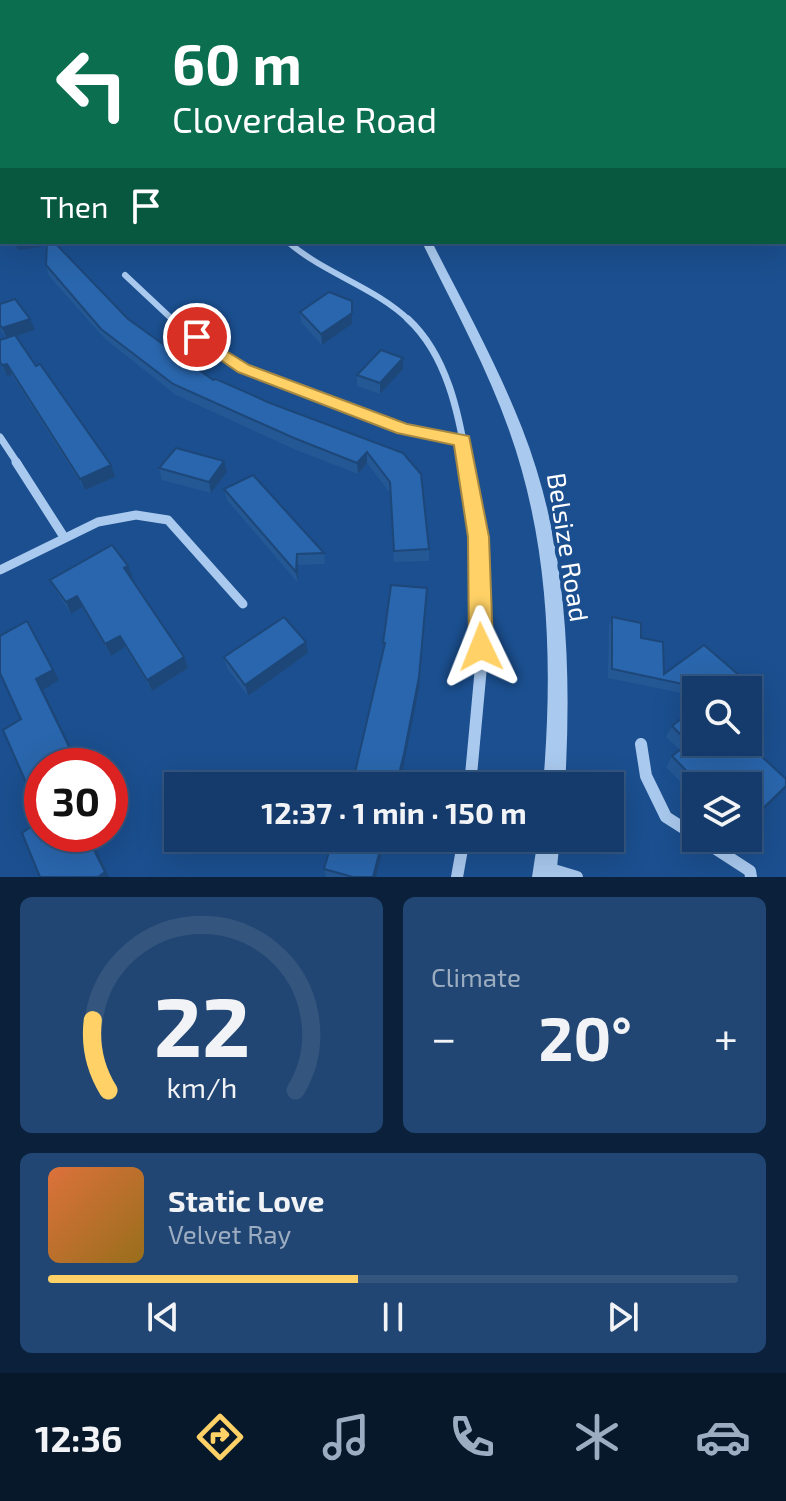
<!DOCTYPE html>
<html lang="en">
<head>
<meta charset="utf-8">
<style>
  :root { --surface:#143b6b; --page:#214673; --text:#f1f3f6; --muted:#9dadc1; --line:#33557e; --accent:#ffd166 }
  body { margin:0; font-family:"Exo 2",sans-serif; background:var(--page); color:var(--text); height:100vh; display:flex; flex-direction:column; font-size:30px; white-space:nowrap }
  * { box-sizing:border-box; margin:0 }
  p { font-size:26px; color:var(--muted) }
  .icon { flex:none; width:44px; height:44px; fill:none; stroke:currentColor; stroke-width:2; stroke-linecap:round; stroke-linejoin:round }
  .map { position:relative; height:877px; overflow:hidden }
  .panel { display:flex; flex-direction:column; gap:20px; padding:20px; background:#0b203b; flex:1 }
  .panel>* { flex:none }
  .hud { position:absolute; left:0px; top:0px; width:786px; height:244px; box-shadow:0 8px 32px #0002,0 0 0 2px var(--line); background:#0b6e4f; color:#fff; overflow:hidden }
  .controls { position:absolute; left:682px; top:676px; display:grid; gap:16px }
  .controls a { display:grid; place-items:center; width:80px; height:80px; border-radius:0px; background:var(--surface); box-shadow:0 8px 32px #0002,0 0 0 2px var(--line); font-size:40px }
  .speed { position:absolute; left:24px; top:748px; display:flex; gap:16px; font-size:40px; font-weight:700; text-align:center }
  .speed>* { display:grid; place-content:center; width:104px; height:104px; border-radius:50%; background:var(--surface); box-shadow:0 8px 32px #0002,0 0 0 2px var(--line); line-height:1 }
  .speed .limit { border:12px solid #d22; background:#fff; color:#111 }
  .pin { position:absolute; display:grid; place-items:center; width:68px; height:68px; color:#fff; margin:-34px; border:4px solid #fff; border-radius:50%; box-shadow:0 2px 8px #0007 }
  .me { position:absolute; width:88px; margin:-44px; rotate:358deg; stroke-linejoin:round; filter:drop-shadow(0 0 6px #0008) }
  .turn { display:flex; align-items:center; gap:28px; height:168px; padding:0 40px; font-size:36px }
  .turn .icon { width:104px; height:104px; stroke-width:2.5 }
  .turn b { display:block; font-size:56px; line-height:68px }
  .then { display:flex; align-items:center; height:76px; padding:0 40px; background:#0003; gap:16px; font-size:30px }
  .big { font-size:60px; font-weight:700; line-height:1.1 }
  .panel .tile { flex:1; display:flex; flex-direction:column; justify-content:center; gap:12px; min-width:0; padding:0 28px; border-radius:12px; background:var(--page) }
  .panel .dial { align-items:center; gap:0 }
  .dial svg { height:208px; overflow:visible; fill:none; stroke:var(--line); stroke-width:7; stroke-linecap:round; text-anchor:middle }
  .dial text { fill:var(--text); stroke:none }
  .song { display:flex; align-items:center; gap:24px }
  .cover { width:96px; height:96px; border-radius:12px; background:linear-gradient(135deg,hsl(20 70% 55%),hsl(40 70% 35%)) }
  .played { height:8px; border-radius:4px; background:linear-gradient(90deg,var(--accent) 45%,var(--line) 45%) }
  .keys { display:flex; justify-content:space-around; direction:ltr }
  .heat { display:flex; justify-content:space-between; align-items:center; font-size:44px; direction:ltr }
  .panel .tiles { flex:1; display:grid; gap:20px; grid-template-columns:1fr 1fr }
  .tile:last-child { grid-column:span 2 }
  .trip { position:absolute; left:164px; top:772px; width:460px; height:80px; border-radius:0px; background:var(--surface); box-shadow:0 8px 32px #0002,0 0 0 2px var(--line); font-weight:700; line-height:80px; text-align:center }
  .tab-bar { display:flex; height:128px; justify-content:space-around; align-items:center; background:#08182b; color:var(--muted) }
  .tab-bar .icon { width:56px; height:56px }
  .tab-bar .selected { color:var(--accent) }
  .tab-bar b { font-size:36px; color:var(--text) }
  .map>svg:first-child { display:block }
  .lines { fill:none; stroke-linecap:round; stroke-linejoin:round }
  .minor-far3 { stroke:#a9c9ee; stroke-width:6 }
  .minor-far2 { stroke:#a9c9ee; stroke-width:7 }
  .minor-far1 { stroke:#a9c9ee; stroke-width:9 }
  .minor { stroke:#a9c9ee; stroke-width:12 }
  .tertiary { fill:#a9c9ee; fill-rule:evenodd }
  .wall { fill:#245895 }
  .shaded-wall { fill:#1d4779 }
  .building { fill:#2a66ad; stroke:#1d4779; stroke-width:2 }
  .route { fill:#ffd166; stroke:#a68842; stroke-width:2 }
  .labels { text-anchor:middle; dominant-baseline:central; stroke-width:8; stroke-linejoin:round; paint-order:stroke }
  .street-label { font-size:26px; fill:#fff; stroke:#1b4f8f }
</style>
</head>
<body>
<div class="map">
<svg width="786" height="877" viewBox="0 0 786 877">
  <rect width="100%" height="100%" fill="#1b4f8f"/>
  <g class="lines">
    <g class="minor-far3">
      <path d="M288,242C325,274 375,287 410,321"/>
      <polyline points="125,275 174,321"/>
    </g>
    <g class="minor-far2">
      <polyline points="172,319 243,369 404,429 463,440"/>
      <path d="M408,319C447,355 459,414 467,464"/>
      <polyline points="0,437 18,464"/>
    </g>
    <g class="minor-far1">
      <polyline points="16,462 64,537"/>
      <polyline points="467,462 479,547 483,647"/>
      <polyline points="0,570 98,522 136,515 168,520 243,604"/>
    </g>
    <g class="minor">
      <polyline points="641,744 646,776 666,817 696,836"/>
      <polyline points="470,786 483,645"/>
      <polyline points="699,838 750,871 751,877"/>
      <polyline points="547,868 577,877"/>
      <polyline points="457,877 464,838"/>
    </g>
    <g class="tertiary">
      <path d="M422,242H432C463,303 497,364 522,428C567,542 572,665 565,786H543C553,666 550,545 509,430C486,365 452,304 422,242Z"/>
      <polygon points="538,838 560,838 556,877 532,877"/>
    </g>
  </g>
  <g class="wall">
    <polygon points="46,265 128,319 213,380 403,453 429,549 429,561 394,562 390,493 367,463 358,474 296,450 176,395 105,339 49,276"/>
    <polygon points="0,304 35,330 16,336 115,477 85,490 12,375 7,376 0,364 0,340 6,338 0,329"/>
    <polygon points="300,312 352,324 322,345 301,322"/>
    <polygon points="403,369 380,394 357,386 357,375"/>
    <polygon points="159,468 227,472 211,493 162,480"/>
    <polygon points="224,489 324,553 325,564 298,565 298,583 227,500"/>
    <polygon points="133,577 131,578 188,668 152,691 125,647 111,656 82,607 71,614 56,591 50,580"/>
    <polygon points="612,617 641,638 664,674 734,685 728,690 696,690 696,696 608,678 609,626"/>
    <polygon points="308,653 248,696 227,668 224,657"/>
    <polygon points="672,726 781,793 751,822 748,819 748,786 696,786 696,798 666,767 672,756 680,750 666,737"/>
    <polygon points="386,838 376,877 326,877 324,869"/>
  </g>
  <g class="shaded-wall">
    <polygon points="15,242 42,242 41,247 18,250"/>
    <polygon points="352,301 352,324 322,345 321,334"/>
    <polygon points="30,319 35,330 7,339 2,328"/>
    <polygon points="403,358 403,369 380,394 380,383"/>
    <polygon points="7,364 12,375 7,376 2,365"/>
    <polygon points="367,452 367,463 358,474 357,463"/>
    <polygon points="224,461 227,472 211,493 209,482"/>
    <polygon points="111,465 115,477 85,490 80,479"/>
    <polygon points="297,554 298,565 298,583 296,572"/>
    <polygon points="128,566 133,577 129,579 124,568"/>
    <polygon points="427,588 419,688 404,764 399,786 396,786"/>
    <polygon points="77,596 82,607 71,614 66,602"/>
    <polygon points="27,621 59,680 43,690 80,766 72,766 36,679"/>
    <polygon points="120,636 125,647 111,656 105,644"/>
    <polygon points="306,642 308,653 248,696 245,685"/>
    <polygon points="184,657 188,668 152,691 147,680"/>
    <polygon points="740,676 734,685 728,690 723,690"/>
    <polygon points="786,787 781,793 751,822 759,812"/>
    <polygon points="86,834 89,834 109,877 98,877"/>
    <polygon points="383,838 386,838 376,877 373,877"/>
  </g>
  <g class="building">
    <rect x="0" y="118" width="2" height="106"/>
    <polygon points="47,242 54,242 128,319 213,380 216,379 270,403 403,453 421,474 429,549 394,551 390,482 367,452 357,463 294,438 173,384 101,329 46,265"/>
    <polygon points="329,292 352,301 352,313 321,334 300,312"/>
    <polygon points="15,299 30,319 2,328 0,325 0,304"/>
    <polygon points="15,335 36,366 40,364 111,465 80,479 7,364 2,365 0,362 0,340"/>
    <polygon points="381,350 403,358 380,383 357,375"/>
    <polygon points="176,448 224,461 209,482 159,468"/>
    <polygon points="253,475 324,553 297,554 296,572 224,489"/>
    <polygon points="112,545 128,566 124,568 184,657 147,680 120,636 105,644 77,596 66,602 50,580"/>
    <polygon points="391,585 427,588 419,677 404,754 396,786 348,786 350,780 353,781 385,643 383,643"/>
    <polygon points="284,617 306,642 245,685 224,657"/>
    <polygon points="612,617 641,623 641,638 663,642 664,674 704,645 740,676 723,690 711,690 612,669"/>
    <polygon points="27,621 53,670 36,679 77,763 72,766 42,766 42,819 3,730 21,719 0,673 0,636"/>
    <polygon points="696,707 696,742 746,742 786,779 786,786 759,812 748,802 748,786 701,786 672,756 689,743 672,726"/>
    <polygon points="42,819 42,834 86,834 105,872 98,877 40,877 22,833"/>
    <polygon points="333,838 383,838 373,877 353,877 324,869"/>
  </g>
  <linearGradient id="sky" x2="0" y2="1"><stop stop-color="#0f2b4f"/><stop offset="0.49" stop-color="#39639b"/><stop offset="1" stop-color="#39639b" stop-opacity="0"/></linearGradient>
  <rect width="786" height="240" fill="url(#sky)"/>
  <polygon class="route" points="197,333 249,365 407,424 469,436 489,537 493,647 490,655 481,658 473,655 469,647 468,537 454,445 397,433 238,372 192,340 192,334"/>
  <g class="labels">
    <g class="street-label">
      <text transform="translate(569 547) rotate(81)">Belsize Road</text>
    </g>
  </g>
</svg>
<div class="controls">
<a><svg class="icon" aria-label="search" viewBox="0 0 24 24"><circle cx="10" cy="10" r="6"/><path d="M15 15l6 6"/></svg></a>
<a><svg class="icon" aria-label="layers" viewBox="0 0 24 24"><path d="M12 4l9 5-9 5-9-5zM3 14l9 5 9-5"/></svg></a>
</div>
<div class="speed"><div class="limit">30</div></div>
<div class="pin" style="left:197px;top:337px;background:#d93025"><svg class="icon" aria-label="arrive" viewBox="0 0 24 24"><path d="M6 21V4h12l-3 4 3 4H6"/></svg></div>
<svg class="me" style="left:481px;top:647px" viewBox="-20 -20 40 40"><path d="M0-17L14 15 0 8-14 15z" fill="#ffd166" stroke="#fff" stroke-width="4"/></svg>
<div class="trip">12:37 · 1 min · 150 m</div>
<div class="hud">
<div class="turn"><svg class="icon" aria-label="left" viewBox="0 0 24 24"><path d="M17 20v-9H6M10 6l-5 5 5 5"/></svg><div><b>60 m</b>Cloverdale Road</div></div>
<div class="then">Then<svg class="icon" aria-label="arrive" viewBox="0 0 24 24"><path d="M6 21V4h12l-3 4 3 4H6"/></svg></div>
</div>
</div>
<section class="panel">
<div class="tiles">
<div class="tile dial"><svg viewBox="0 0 100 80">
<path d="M14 69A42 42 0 1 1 86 69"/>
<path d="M14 69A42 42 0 0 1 8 42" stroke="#ffd166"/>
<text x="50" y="56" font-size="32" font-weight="700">22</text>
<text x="50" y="72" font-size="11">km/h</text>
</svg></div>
<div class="tile"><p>Climate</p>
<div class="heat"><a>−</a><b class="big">20°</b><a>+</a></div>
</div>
<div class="tile">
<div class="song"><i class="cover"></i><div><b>Static Love</b><p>Velvet Ray</p></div></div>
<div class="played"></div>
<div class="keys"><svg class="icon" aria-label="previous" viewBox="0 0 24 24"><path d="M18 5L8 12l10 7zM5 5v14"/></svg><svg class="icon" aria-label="pause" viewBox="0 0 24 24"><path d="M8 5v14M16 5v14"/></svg><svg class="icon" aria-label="next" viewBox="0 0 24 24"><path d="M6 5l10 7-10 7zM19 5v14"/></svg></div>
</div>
</div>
</section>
<nav class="tab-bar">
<b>12:36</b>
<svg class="icon selected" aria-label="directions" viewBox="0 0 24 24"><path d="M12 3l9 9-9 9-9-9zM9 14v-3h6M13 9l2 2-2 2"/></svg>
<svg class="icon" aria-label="music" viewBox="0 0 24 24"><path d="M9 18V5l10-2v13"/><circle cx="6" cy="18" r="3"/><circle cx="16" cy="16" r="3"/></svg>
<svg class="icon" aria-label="phone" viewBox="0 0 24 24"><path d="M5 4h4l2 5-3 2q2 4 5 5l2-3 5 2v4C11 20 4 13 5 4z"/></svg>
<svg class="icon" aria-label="climate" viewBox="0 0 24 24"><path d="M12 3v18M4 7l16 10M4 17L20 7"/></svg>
<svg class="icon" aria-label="car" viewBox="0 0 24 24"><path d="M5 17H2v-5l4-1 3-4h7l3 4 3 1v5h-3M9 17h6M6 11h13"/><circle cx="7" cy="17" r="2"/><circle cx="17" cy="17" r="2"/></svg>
</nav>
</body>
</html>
